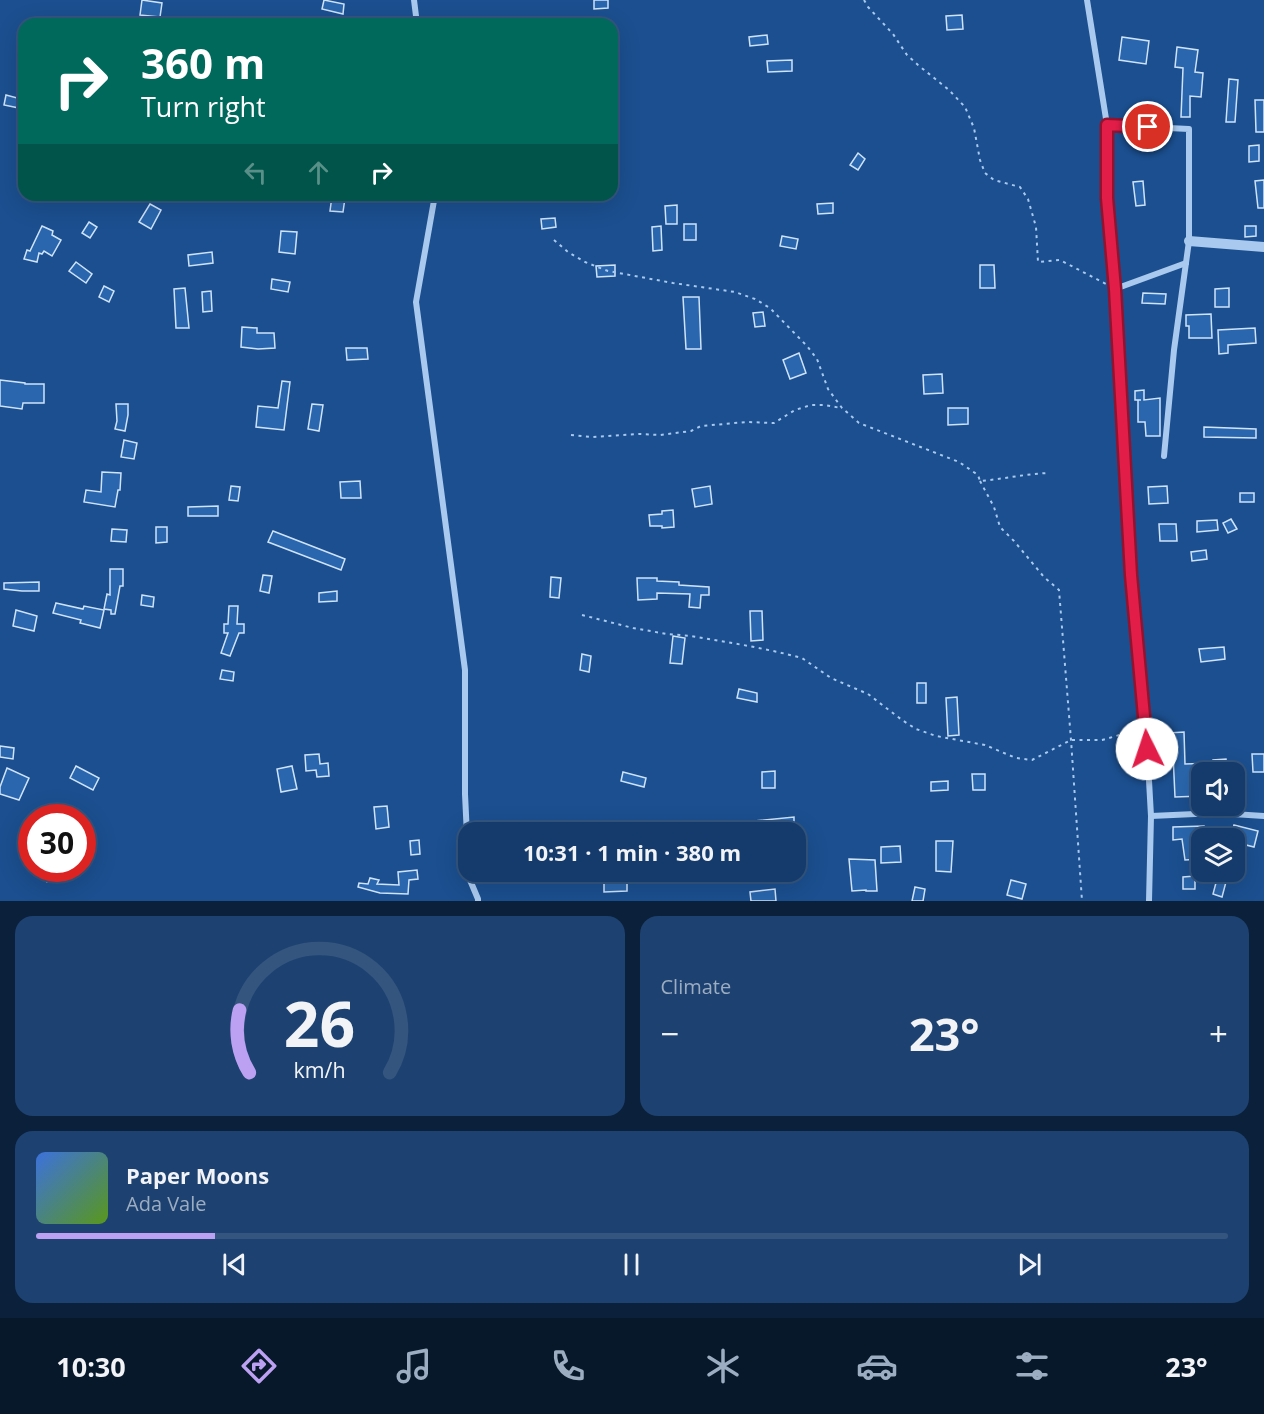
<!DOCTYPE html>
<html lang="en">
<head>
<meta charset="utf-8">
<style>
  :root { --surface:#143b6b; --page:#1d4271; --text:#f1f3f6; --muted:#9dadc1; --line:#33557e; --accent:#bca0f2 }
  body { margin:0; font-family:"Open Sans",sans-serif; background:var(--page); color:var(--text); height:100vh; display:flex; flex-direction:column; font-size:22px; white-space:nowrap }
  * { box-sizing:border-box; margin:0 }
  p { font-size:20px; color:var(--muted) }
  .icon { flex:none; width:33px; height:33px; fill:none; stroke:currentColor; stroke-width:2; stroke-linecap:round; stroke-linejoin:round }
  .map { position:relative; height:901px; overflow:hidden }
  .drawer { display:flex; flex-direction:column; gap:15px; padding:15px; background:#0b203b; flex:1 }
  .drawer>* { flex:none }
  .banner { position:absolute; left:18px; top:18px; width:600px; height:183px; border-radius:18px; box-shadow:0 6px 24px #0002,0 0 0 2px var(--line); background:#00695c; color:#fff; overflow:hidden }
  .tools { position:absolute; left:1191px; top:762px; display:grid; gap:12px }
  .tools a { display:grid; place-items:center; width:54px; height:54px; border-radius:12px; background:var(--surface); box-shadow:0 6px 24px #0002,0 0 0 2px var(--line); font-size:30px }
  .speed { position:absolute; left:18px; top:804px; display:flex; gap:12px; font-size:30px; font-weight:700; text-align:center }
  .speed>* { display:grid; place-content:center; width:78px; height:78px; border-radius:50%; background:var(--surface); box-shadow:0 6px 24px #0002,0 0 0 2px var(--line); line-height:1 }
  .speed .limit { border:9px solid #d22; background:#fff; color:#111 }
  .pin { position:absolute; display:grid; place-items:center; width:51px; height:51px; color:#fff; margin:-26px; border:3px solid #fff; border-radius:50%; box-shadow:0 2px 6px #0007 }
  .me { position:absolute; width:66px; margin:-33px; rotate:356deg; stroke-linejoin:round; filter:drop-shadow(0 0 4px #0008) }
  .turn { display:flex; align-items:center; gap:21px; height:126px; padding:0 24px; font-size:27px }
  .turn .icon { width:78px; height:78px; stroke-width:2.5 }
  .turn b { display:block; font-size:42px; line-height:51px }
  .lanes { display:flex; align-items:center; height:57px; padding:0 24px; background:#0003; justify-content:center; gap:30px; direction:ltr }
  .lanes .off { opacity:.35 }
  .big { font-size:45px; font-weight:700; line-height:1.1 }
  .drawer .widget { flex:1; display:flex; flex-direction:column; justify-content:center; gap:9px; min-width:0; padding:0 21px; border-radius:18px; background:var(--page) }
  .drawer .dial { align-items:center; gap:0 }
  .dial svg { height:156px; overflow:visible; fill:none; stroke:var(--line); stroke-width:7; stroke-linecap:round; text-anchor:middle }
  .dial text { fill:var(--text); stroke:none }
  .song { display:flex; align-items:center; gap:18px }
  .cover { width:72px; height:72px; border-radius:9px; background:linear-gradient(135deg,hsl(220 70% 55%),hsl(90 70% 35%)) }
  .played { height:6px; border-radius:3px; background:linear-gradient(90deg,var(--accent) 15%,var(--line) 15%) }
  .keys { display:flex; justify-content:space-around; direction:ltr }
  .heat { display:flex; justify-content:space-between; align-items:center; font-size:33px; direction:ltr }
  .drawer .tiles { flex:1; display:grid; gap:15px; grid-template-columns:1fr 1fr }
  .widget:last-child { grid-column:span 2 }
  .trip { position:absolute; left:458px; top:822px; width:348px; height:60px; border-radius:18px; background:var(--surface); box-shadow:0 6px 24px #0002,0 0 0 2px var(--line); font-weight:700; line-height:60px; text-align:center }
  .dock { display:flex; height:96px; justify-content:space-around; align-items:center; background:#08182b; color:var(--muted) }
  .dock .icon { width:42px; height:42px }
  .dock .selected { color:var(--accent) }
  .dock b { font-size:27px; color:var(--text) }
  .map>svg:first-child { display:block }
  .building { fill:#2a66ad; stroke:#cfe3fa; stroke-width:1.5 }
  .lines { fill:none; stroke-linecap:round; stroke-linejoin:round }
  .path { stroke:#a9c9ee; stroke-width:2; stroke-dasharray:3 4.5; stroke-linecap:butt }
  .minor { stroke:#a9c9ee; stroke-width:6 }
  .tertiary { stroke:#a9c9ee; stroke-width:10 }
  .route-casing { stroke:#92132f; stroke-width:15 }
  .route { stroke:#e11d48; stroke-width:10 }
</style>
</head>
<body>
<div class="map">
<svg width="1264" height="901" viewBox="0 0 1264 901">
  <rect width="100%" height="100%" fill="#1b4f8f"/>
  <g class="building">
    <polygon points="142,0 162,3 160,17 140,15"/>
    <polygon points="324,0 344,4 343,14 322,9"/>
    <polygon points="594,0 608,0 608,8 594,9"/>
    <polygon points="962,15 963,29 947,30 946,16"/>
    <polygon points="767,35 768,44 750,46 749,37"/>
    <polygon points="1122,37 1149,41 1146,64 1119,60"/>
    <polygon points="1177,47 1198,50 1195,72 1203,73 1201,97 1190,96 1190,117 1181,117 1183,68 1175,67"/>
    <polygon points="792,60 792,71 768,72 767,61"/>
    <polygon points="1229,79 1238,80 1235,122 1226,122"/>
    <polygon points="6,95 21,99 19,108 4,105"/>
    <polygon points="1255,100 1264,100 1264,132 1256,132"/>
    <polygon points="1259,145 1259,161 1249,162 1249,146"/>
    <polygon points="858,153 865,159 858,170 850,165"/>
    <polygon points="1264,180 1264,208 1258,208 1255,181"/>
    <polygon points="1143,181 1145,205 1136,206 1133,182"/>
    <polygon points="332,196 345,198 343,212 330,211"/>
    <polygon points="833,203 833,213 818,214 817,204"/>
    <polygon points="150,204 161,210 151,229 139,222"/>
    <polygon points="677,205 677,224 666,224 665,206"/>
    <polygon points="555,218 556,227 542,229 541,219"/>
    <polygon points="89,222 97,227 90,238 82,233"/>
    <rect x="684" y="224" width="12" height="16"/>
    <polygon points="42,226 53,231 52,235 61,240 52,256 44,251 42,254 39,253 37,262 24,259 27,250 30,251"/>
    <polygon points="661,226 662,250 653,251 652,227"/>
    <polygon points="1245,226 1256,226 1256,236 1245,237"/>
    <polygon points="281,231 297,232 295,254 279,252"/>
    <polygon points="782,236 798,239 796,249 780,246"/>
    <polygon points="212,252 213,263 189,266 188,255"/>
    <polygon points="76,262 92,274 86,283 69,271"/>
    <polygon points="615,265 615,276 597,277 596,266"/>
    <polygon points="980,265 994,265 995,288 980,288"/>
    <polygon points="272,279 290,282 288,292 271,289"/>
    <polygon points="104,286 114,291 109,302 99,297"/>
    <polygon points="185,288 189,328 176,328 174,289"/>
    <polygon points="1229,288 1229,307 1215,307 1215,289"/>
    <polygon points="211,291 212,311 203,312 202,292"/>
    <polygon points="1143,293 1166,294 1165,304 1142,303"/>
    <polygon points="683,297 699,297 701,349 686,349"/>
    <polygon points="763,312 765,326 755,327 753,313"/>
    <polygon points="1211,314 1212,338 1189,338 1189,326 1186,326 1186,315"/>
    <polygon points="242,327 257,328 257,333 274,333 275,348 258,349 241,347"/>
    <polygon points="1255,328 1256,343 1228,345 1228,353 1219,354 1218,330"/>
    <polygon points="346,348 367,348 368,359 347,360"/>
    <polygon points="799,353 806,373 790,379 783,360"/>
    <polygon points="942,374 943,393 924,394 923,375"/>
    <polygon points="0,380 25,383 25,384 44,384 44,403 23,403 22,409 0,406"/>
    <polygon points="282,381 290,382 284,430 256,427 258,406 278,408"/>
    <polygon points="1144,390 1144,400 1160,398 1160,436 1146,436 1145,422 1138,422 1138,400 1141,400 1135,400 1135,391"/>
    <polygon points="116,404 128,404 128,415 125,431 115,429 117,421"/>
    <polygon points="312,404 323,405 319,431 308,429"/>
    <polygon points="948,408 968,408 968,424 948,425"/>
    <polygon points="1204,427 1256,429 1256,438 1204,437"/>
    <polygon points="124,440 137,443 134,459 121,457"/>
    <polygon points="102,472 121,473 120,490 118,490 115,507 84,502 86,490 101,492"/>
    <polygon points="360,481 361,498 341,498 340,482"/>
    <polygon points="231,486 240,487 238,501 229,500"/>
    <polygon points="710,486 712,504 695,507 692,489"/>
    <polygon points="1167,486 1168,503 1149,504 1148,487"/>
    <rect x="1240" y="493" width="14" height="9"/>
    <polygon points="218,506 218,516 188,516 188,507"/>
    <polygon points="673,510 674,527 662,528 662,526 650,526 649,515 662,514 662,511"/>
    <polygon points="1231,519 1237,529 1228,533 1223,523"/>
    <polygon points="1217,520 1218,530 1197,532 1197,521"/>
    <polygon points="1159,524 1176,524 1177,541 1160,541"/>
    <polygon points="156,527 167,527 167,542 156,543"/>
    <polygon points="112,529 127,530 126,542 111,541"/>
    <polygon points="273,531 345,559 341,570 268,542"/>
    <polygon points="1206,550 1207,559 1192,561 1191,552"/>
    <polygon points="110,569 123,569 123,586 120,586 115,614 111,614 111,610 104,609 107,594 110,595"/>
    <polygon points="263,575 272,576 269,593 260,591"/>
    <polygon points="551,577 561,578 559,598 550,597"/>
    <polygon points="637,578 657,578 657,581 679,582 679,585 709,587 709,595 701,595 700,608 689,607 690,594 657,593 657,599 638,600"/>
    <polygon points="39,582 39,591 22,591 4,589 4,583"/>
    <polygon points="337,591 337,601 319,602 319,593"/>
    <polygon points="142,595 154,597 153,607 141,605"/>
    <polygon points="56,603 83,609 84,606 104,610 100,628 80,623 81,620 53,613"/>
    <polygon points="229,606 238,606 237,624 244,624 244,633 239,633 230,656 221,653 228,633 224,633 224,624 228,624"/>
    <polygon points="16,610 37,616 34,631 13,626"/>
    <polygon points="750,611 762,611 763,640 751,641"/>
    <polygon points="673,636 685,638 682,664 670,663"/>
    <polygon points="1224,647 1225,659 1201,662 1199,649"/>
    <polygon points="582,654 591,656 589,672 580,670"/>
    <polygon points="222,670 234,672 233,681 220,679"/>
    <rect x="917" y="683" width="9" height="20"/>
    <polygon points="739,689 757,693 757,702 737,698"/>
    <polygon points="957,697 959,735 948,736 946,698"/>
    <polygon points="1184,732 1185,764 1213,763 1213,760 1226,759 1227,772 1202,772 1202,796 1175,797 1173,754 1169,754 1168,733"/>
    <polygon points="0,746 14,748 13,759 0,757"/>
    <polygon points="319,754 320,764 328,763 329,776 317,777 316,770 306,771 305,755"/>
    <polygon points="1252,754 1264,754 1264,772 1253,772"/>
    <polygon points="76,766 99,778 93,790 70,778"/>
    <polygon points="292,766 297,789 281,792 277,769"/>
    <polygon points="7,768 29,778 19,800 0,794 0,787"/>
    <polygon points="775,771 775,788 762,788 762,772"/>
    <polygon points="623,772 646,778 644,787 621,781"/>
    <polygon points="972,774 985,774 985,790 973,790"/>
    <polygon points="948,781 948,790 931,791 931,782"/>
    <polygon points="387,806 389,827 376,829 374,807"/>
    <polygon points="794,817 794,827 769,828 770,832 753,832 752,829 744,830 744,822"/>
    <polygon points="1234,825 1258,831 1254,847 1242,844 1237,861 1234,861 1234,838 1230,838"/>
    <polygon points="1204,826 1205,838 1202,838 1202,859 1185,860 1182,839 1173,840 1173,827"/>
    <polygon points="419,840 420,854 411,855 410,841"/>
    <polygon points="936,841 953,841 951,872 936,871"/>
    <polygon points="900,846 901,862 881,863 881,847"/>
    <polygon points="849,859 875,860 877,891 866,891 866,890 852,891"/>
    <polygon points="417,870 418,879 409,880 408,894 380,893 358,887 359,883 368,884 370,878 379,880 377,884 399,885 398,872"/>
    <polygon points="47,872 62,873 62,882 47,882"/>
    <polygon points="1195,876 1195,889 1183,889 1183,877"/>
    <polygon points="1217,879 1226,882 1222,897 1213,894"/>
    <polygon points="627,880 627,891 604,892 604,881"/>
    <polygon points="1011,880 1026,884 1022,899 1007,895"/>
    <polygon points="915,887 925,889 923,901 912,901"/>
    <polygon points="775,889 776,901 751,901 750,892"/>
  </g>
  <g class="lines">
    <g class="path">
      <polyline points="864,0 868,7 893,34 907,55 918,65 949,90 965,107 974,128 980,160 985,173 994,180 1020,187 1028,199 1036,227 1038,262 1060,260 1106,284"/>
      <path d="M554,240L568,252L585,262L608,271L673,283L735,292L755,299L770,308L807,346L817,359L828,389L842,408L859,423L959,462L978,475L980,481C1003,479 1025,474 1048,473"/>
      <polyline points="571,435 592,437 639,434 660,435 691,431 701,426 747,422 774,423 795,410 811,405 824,405 841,408"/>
      <polyline points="980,481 994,507 1000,527 1014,541 1044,577 1059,590 1071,740 1082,901"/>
      <polyline points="582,615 633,628 667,634 691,636 749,646 778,652 802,658 831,678 868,694 902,720 916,729 936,736 985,745 1016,758 1032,760 1071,740 1102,740 1137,730"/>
    </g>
    <g class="minor">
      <polyline points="414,0 417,24"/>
      <polyline points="1087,0 1107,125 1107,198 1115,289 1131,575 1146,727 1151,816 1149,901"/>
      <polyline points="1107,125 1189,129 1189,241 1174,350 1164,456"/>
      <polyline points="435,195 416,302 465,670 465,794 468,857"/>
      <polyline points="1115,289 1186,263"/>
      <polyline points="1151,816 1217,813 1264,816"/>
      <polyline points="469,872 470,880 478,899 478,901"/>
    </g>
    <polyline class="tertiary" points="1189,241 1264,247"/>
  </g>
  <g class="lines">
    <defs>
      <polyline id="route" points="1147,749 1131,575 1115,289 1107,198 1107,125 1148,127"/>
    </defs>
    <use href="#route" class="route-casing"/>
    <use href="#route" class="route"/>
  </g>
</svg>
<div class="tools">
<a><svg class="icon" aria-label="sound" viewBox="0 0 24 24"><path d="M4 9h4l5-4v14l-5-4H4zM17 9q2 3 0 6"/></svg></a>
<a><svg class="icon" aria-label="layers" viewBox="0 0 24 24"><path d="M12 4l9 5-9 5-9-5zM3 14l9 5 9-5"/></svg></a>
</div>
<div class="speed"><div class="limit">30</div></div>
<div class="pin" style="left:1148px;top:127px;background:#d93025"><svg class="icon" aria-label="arrive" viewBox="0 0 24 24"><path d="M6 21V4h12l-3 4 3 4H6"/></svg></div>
<svg class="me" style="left:1147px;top:749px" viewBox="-20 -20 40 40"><circle r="19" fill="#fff"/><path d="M0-13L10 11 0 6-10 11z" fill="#e11d48"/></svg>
<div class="trip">10:31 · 1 min · 380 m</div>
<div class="banner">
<div class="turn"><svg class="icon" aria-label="right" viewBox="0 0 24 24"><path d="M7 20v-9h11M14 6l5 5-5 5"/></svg><div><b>360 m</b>Turn right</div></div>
<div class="lanes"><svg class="icon off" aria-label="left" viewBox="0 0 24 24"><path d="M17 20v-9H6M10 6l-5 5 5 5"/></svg><svg class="icon off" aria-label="ahead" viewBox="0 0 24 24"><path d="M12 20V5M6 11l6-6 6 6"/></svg><svg class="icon" aria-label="right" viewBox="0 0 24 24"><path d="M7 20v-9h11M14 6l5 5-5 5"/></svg></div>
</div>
</div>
<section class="drawer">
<div class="tiles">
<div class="widget dial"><svg viewBox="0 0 100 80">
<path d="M14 69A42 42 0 1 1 86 69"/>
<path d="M14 69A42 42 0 0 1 9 37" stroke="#bca0f2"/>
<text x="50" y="56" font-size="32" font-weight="700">26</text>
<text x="50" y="72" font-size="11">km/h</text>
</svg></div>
<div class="widget"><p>Climate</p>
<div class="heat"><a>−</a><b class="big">23°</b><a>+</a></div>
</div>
<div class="widget">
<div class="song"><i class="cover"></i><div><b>Paper Moons</b><p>Ada Vale</p></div></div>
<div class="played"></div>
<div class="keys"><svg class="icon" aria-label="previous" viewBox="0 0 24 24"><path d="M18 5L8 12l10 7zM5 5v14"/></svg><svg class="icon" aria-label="pause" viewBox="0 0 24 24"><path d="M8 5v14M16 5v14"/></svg><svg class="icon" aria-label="next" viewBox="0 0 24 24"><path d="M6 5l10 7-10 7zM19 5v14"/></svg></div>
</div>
</div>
</section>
<nav class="dock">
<b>10:30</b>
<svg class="icon selected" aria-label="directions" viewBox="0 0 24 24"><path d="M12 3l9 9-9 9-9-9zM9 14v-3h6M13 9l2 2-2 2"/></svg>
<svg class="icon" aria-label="music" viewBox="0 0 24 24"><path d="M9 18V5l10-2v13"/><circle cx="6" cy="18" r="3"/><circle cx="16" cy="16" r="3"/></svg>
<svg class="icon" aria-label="phone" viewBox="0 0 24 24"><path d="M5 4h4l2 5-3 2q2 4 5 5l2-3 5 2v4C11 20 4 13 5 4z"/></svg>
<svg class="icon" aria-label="climate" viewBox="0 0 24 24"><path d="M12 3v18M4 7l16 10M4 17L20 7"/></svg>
<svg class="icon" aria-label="car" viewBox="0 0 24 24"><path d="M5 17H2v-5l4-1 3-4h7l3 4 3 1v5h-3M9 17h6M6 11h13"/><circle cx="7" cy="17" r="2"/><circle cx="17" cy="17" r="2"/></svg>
<svg class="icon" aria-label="filters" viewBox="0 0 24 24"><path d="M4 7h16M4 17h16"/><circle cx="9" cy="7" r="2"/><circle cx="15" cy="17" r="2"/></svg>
<b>23°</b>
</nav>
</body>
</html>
